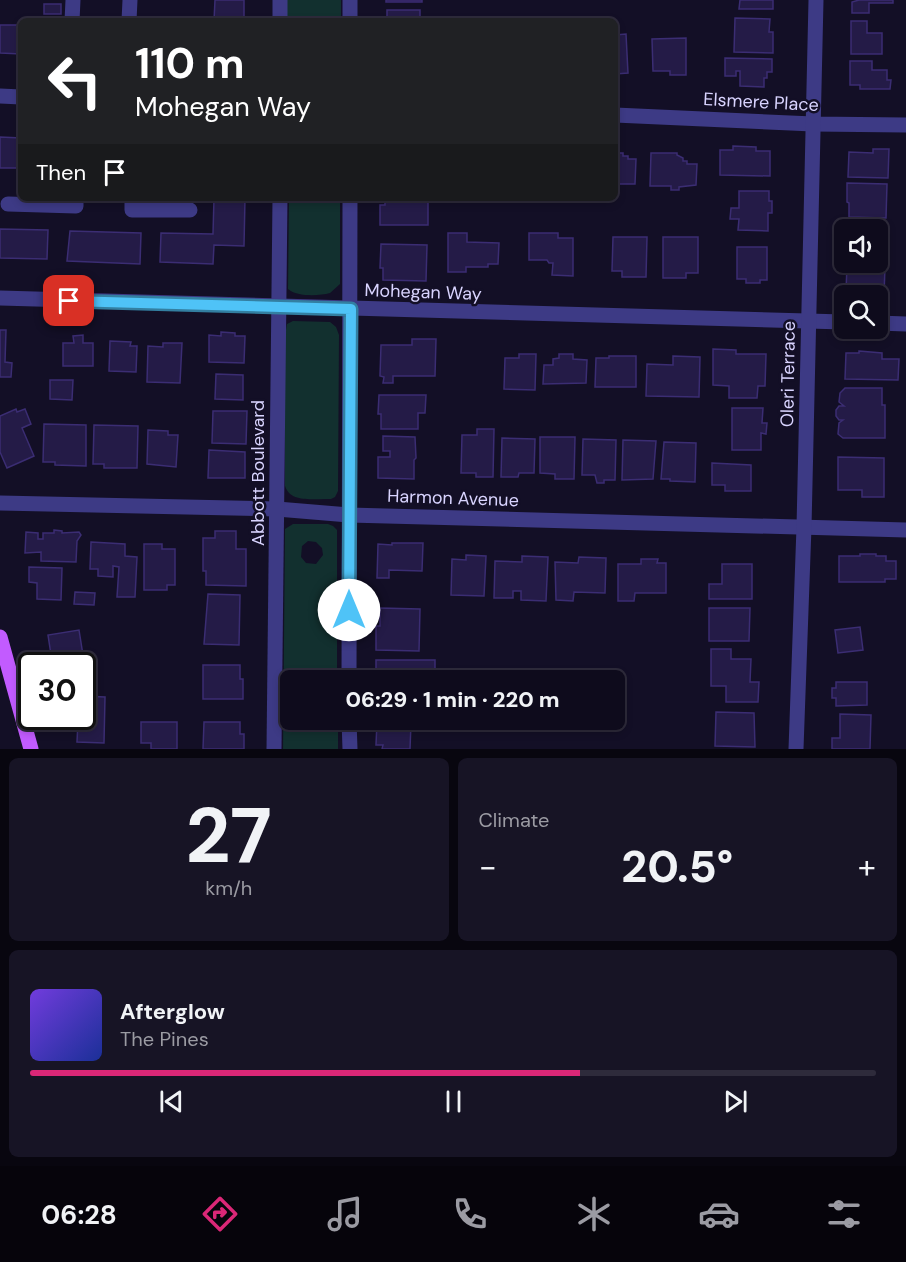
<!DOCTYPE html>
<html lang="en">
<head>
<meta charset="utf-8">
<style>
  :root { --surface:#0e0b1c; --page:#171425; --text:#f1f3f6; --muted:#9b9ba3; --line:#2e2b3b; --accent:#db2777 }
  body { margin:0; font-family:"DM Sans",sans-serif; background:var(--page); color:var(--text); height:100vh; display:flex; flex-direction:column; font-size:22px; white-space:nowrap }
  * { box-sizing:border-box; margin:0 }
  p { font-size:20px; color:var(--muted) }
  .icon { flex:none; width:33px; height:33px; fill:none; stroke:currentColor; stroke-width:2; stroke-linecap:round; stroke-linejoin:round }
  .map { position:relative; height:749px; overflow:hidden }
  .panel { display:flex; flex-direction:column; gap:9px; padding:9px; background:#08060f; flex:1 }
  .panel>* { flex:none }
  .hud { position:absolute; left:18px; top:18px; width:600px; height:183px; border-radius:9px; box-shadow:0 3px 9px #0003,0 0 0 2px var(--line); background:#202124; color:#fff; overflow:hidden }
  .fabs { position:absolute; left:834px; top:219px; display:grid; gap:12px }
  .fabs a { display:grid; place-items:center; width:54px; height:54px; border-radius:9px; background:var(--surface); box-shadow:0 3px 9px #0003,0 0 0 2px var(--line); font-size:30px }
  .speed { position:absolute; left:18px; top:652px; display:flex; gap:12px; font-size:30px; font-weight:700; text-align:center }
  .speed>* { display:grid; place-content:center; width:78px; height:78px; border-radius:50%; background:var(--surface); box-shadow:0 3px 9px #0003,0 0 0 2px var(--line); line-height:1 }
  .speed .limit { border:3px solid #111; border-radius:9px; background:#fff; color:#111 }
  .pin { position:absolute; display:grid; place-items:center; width:51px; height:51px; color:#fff; margin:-26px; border-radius:12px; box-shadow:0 3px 9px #0006 }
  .me { position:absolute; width:66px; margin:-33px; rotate:0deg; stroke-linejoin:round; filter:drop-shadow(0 0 4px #0008) }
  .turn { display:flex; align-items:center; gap:21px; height:126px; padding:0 18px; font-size:27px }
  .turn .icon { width:78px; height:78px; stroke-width:2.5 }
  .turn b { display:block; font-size:42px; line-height:51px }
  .then { display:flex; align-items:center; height:57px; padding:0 18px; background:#0003; gap:12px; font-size:22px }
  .big { font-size:45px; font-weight:800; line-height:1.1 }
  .panel .card { flex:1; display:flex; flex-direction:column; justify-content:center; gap:9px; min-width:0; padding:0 21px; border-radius:9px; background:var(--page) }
  .panel .dial { align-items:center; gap:0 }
  .dial b { font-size:78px; line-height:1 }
  .song { display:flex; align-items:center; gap:18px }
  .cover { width:72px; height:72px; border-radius:9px; background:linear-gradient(135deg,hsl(260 70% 55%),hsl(230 70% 35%)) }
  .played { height:6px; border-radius:3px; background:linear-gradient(90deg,var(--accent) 65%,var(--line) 65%) }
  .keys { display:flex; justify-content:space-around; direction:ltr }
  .heat { display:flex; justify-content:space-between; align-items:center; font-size:33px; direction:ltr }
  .panel .tiles { flex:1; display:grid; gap:9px; grid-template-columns:1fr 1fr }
  .card:last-child { grid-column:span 2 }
  .trip { position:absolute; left:280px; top:670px; width:345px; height:60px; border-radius:9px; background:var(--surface); box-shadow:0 3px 9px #0003,0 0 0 2px var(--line); font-weight:800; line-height:60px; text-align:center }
  .dock { display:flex; height:96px; justify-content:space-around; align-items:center; background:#06040b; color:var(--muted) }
  .dock .icon { width:42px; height:42px }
  .dock .current { color:var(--accent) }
  .dock b { font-size:27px; color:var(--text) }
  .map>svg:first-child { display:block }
  .green { fill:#12302f; fill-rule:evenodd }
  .building { fill:#241b47; stroke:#3b2d73; stroke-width:1.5 }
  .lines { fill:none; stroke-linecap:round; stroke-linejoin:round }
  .minor { stroke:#3d3a85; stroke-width:15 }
  .major { stroke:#c25bff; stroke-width:15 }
  .route-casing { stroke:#337fa1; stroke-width:15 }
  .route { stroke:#4fc3f7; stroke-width:10 }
  .labels { text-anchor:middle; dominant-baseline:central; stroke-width:5; stroke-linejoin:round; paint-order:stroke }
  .street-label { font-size:18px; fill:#d9d4ff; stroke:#130f26 }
</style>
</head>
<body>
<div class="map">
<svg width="906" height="749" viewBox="0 0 906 749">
  <rect width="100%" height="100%" fill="#130f26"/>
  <g class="green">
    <rect x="287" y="0" width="54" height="21"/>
    <path d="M289,198H340V284L330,293C319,296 297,297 288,289Z"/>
    <path d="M293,321L330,322L336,327L339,335L338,491L335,497L331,499C315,498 291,504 285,486V336L287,324Z"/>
    <path d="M293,524H328L333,526L337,530V681H291V720H338V749H283L285,529ZM308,541L316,542L322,548L323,555L316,564L306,563L301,557L302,546Z"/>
  </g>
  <g class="building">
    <polygon points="215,0 244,0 244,21 214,21"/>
    <rect x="386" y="0" width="36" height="2"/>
    <polygon points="740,0 773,0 773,9 739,9"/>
    <polygon points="859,0 893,0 893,3 869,3 869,13 852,13 852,2"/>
    <rect x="44" y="4" width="17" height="10"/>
    <rect x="387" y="10" width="33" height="11"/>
    <polygon points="735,18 770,19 769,32 773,32 773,53 734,52"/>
    <polygon points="851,21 867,21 867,33 882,33 882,54 851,54"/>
    <polygon points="0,25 21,25 21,54 0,53"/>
    <polygon points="626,34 628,73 615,74 615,35"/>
    <polygon points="686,38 686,75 670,75 670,71 653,71 652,39"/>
    <polygon points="725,58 772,59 772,72 767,72 767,78 764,78 764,87 740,86 740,71 736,71 736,76 725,76"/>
    <polygon points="850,61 872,61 872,70 887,70 887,80 891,80 890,89 860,89 860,85 850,85"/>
    <polygon points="0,137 21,138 21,168 0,168"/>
    <polygon points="733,146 756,147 756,151 770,151 770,176 720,175 720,150 733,150"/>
    <polygon points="873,149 889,149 888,178 848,177 849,152 873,153"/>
    <polygon points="615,153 623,153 623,156 628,156 628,159 636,159 635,184 615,184"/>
    <polygon points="651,153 677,153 677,155 683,158 683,161 687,161 687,164 697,164 696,185 679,187 679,190 671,190 671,186 650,186"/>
    <polygon points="847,183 887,184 886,218 849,217 849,203 847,202"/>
    <polygon points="739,191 769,191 769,201 772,201 772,213 768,213 768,231 738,230 739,219 730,219 731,208 739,208"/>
    <polygon points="214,198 245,198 244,246 214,245 213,264 160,262 161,233 213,234"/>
    <polygon points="385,198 428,198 428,225 380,225 380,205 385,205"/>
    <polygon points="849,226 883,226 882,257 878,257 878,230 849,230"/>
    <polygon points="0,229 48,230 47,259 0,258"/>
    <polygon points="70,231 141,233 140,264 67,261"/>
    <polygon points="448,233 467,233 467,242 499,243 498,264 488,264 488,267 466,267 466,272 448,272"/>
    <polygon points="529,233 558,233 558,238 573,238 573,276 552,275 553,263 549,263 547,260 529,260"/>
    <polygon points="613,237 647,237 646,277 622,277 622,271 612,271"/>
    <polygon points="663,237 698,237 698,273 686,273 686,278 663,278"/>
    <polygon points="381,244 427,245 426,281 383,280 383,268 380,268"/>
    <polygon points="737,247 767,247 767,280 760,280 760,283 746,283 746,279 737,279"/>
    <polygon points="847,266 885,267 884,295 866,295 867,291 846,291"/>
    <polygon points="0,330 6,330 5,362 12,363 11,377 0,377"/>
    <polygon points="221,332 235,333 235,336 245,336 244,363 209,362 209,335 221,336"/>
    <polygon points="83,335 83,343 93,343 93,366 63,366 63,343 74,343 73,336"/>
    <polygon points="412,339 436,339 435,376 393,376 393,383 383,383 384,377 380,376 381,345 412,345"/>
    <polygon points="110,341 131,342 130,346 137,346 136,372 109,371"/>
    <polygon points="163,343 182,343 180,383 147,382 148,346 163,347"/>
    <polygon points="713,349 736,350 736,354 766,354 765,386 758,386 757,398 729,398 729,386 713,385"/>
    <polygon points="859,351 882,353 882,359 899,359 898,380 845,379 846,353 859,353"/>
    <polygon points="519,354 536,354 535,390 504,389 505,358 519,358"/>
    <polygon points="559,354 573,354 573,359 587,360 586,383 543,384 544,365 553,365 553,359 559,358"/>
    <polygon points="609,356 636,356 636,387 595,387 596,358 609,358"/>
    <polygon points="673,356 700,357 699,397 646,396 647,364 673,365"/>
    <polygon points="216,374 243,375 243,400 215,399"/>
    <polygon points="50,380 73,380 72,400 50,399"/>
    <polygon points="845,388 882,388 882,405 885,405 885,438 843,438 838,434 839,423 843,420 839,420 836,416 836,410 839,406 844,406 839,402 840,393"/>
    <polygon points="379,395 426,395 425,413 418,413 418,429 381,429 381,414 378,414"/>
    <polygon points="732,408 763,408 762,423 767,423 766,434 761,433 761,450 732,450"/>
    <polygon points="16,409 17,412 25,409 31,424 22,428 34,456 7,468 0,452 0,416"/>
    <polygon points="213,411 247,411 246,444 212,443"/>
    <polygon points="44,424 86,425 86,466 55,465 55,462 43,462"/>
    <polygon points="94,425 138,426 137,468 104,468 104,464 93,464"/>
    <polygon points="477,429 494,429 493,477 476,477 476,473 461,473 462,435 477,435"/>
    <polygon points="148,430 168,431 168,435 178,435 176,467 147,464"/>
    <polygon points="383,436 415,437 416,458 414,460 414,479 378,478 378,457 390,457 390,451 383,451"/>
    <polygon points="540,437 575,437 574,479 555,479 555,474 540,473"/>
    <polygon points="502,438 535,439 534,473 519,473 518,477 501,477"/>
    <polygon points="583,439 616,440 615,480 604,480 604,483 597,483 595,475 582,475"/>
    <polygon points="623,440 656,441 653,479 622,480"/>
    <polygon points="664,442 696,443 695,482 670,481 670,479 661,479"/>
    <polygon points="209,450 245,452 245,478 208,478"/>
    <polygon points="838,457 884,458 884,497 862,497 862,490 838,490"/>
    <polygon points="712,463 751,465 751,491 725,491 725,485 712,485"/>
    <polygon points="54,530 62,531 62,533 79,532 81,535 77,541 76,562 41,561 41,552 25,553 26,532 38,533 38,539 43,539 43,533 54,533"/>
    <polygon points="215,531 236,531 236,549 246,549 246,586 206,585 206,571 203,571 203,538 215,538"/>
    <polygon points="91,542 125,544 125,556 137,557 135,597 117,597 119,567 113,566 113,577 98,576 98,569 90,569"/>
    <polygon points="392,543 423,543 422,571 389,570 389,578 377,578 378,544 392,545"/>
    <polygon points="144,544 162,544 162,549 175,549 175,585 167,585 167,590 144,590"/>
    <polygon points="860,554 876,554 876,556 886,556 886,561 896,561 896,579 885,579 885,582 839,582 839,556 860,556"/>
    <polygon points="466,555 486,556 484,596 451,595 452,559 466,560"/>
    <polygon points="522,556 548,557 546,601 521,600 521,591 513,591 513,598 494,598 495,561 522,562"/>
    <polygon points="579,557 606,558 605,593 574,592 573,601 556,600 555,562 578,563"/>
    <polygon points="641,559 658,559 657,563 666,563 666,593 635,593 634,601 618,601 618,564 641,564"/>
    <polygon points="722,564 752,564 752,599 709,599 709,584 722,584"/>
    <polygon points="29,567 62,568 61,600 37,599 37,583 29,582"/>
    <polygon points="75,592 95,593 94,605 74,604"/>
    <polygon points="208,594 240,595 239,645 204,644"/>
    <polygon points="380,608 420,609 419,651 376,650 376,626 380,626"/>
    <polygon points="709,608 750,608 749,641 709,641"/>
    <polygon points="860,627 863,650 838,653 835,630"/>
    <polygon points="79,630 86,674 82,675 82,666 57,666 56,660 52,661 48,635"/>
    <polygon points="711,649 731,649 731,659 751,659 750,682 759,682 758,702 726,702 726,686 711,686"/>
    <rect x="376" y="660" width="59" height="21"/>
    <polygon points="203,665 240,665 240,679 243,679 243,699 203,699"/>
    <polygon points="836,682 867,682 867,705 836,706 836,698 832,698 832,688 836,688"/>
    <polygon points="82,696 105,697 104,743 77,742 78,721 72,721 72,717 82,717"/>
    <polygon points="716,712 754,713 755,747 715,746"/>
    <polygon points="840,714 871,715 870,749 832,749 832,738 840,738"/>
    <polygon points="141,722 177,722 177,749 151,749 151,743 141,743"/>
    <polygon points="204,722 240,722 240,734 244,734 244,749 203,749"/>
    <polygon points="377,722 411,723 410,749 382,749 383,745 376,745"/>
  </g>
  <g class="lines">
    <g class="minor">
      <polyline points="280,0 280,21"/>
      <polyline points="72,21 73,0"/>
      <polyline points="129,21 130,0"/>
      <polyline points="350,21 350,0"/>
      <polyline points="0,96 21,97"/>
      <polyline points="615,115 813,124 906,125"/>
      <polyline points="132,198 132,210 190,210"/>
      <polyline points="8,204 76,206 76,198"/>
      <polyline points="0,298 844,322"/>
      <polyline points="878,323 906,324"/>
      <polyline points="0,503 277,509 349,515 906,530"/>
      <polyline points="349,681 350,198"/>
      <polyline points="349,720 350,749"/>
      <polyline points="274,749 280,198"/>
      <polyline points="796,749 804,527 816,0"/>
    </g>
    <polyline class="major" points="0,637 31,749"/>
  </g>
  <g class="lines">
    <defs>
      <polyline id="route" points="69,301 351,309 349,610"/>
    </defs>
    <use href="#route" class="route-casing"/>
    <use href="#route" class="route"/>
  </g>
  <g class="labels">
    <g class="street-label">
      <text transform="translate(761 102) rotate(3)">Elsmere Place</text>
      <text transform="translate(423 292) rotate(2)">Mohegan Way</text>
      <text transform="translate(788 374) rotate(-89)">Oleri Terrace</text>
      <text transform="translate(258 473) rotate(-90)">Abbott Boulevard</text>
      <text transform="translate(453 498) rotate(2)">Harmon Avenue</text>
    </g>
  </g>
</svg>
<div class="fabs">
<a><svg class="icon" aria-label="sound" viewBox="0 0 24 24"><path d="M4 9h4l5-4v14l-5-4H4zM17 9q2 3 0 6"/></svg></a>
<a><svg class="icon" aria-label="search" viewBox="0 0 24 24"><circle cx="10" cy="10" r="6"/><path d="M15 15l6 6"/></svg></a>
</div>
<div class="speed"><div class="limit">30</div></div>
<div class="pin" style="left:69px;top:301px;background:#d93025"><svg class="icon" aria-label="arrive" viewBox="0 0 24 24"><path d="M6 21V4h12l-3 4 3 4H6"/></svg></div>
<svg class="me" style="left:349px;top:610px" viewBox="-20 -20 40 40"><circle r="19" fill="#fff"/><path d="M0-13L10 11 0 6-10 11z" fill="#4fc3f7"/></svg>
<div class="trip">06:29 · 1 min · 220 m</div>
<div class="hud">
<div class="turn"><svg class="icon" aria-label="left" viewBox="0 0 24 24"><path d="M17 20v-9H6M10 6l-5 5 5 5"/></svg><div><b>110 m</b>Mohegan Way</div></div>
<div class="then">Then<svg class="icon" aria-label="arrive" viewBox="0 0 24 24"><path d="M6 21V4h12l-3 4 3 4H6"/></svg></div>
</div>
</div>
<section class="panel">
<div class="tiles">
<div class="card dial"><b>27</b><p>km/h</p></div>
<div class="card"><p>Climate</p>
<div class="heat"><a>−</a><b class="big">20.5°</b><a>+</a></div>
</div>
<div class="card">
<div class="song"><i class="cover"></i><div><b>Afterglow</b><p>The Pines</p></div></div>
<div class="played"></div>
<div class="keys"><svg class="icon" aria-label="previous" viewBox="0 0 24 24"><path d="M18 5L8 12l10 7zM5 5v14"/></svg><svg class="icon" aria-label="pause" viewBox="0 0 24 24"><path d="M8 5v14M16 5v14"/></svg><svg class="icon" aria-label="next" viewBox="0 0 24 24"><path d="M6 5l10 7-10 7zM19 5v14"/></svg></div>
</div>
</div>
</section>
<nav class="dock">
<b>06:28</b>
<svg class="icon current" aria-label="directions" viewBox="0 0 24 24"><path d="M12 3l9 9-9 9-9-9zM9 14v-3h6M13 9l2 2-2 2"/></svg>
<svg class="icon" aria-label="music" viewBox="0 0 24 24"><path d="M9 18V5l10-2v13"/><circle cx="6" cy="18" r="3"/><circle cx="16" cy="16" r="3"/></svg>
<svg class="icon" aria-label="phone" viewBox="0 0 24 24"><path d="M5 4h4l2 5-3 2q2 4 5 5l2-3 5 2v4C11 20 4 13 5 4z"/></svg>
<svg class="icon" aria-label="climate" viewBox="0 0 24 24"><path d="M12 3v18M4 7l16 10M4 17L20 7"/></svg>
<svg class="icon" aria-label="car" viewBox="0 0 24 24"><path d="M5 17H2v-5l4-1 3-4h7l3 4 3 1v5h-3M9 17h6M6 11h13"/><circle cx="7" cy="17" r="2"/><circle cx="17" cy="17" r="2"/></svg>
<svg class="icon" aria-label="filters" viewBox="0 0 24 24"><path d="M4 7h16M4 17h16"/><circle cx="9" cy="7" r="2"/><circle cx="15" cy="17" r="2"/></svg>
</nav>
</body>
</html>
